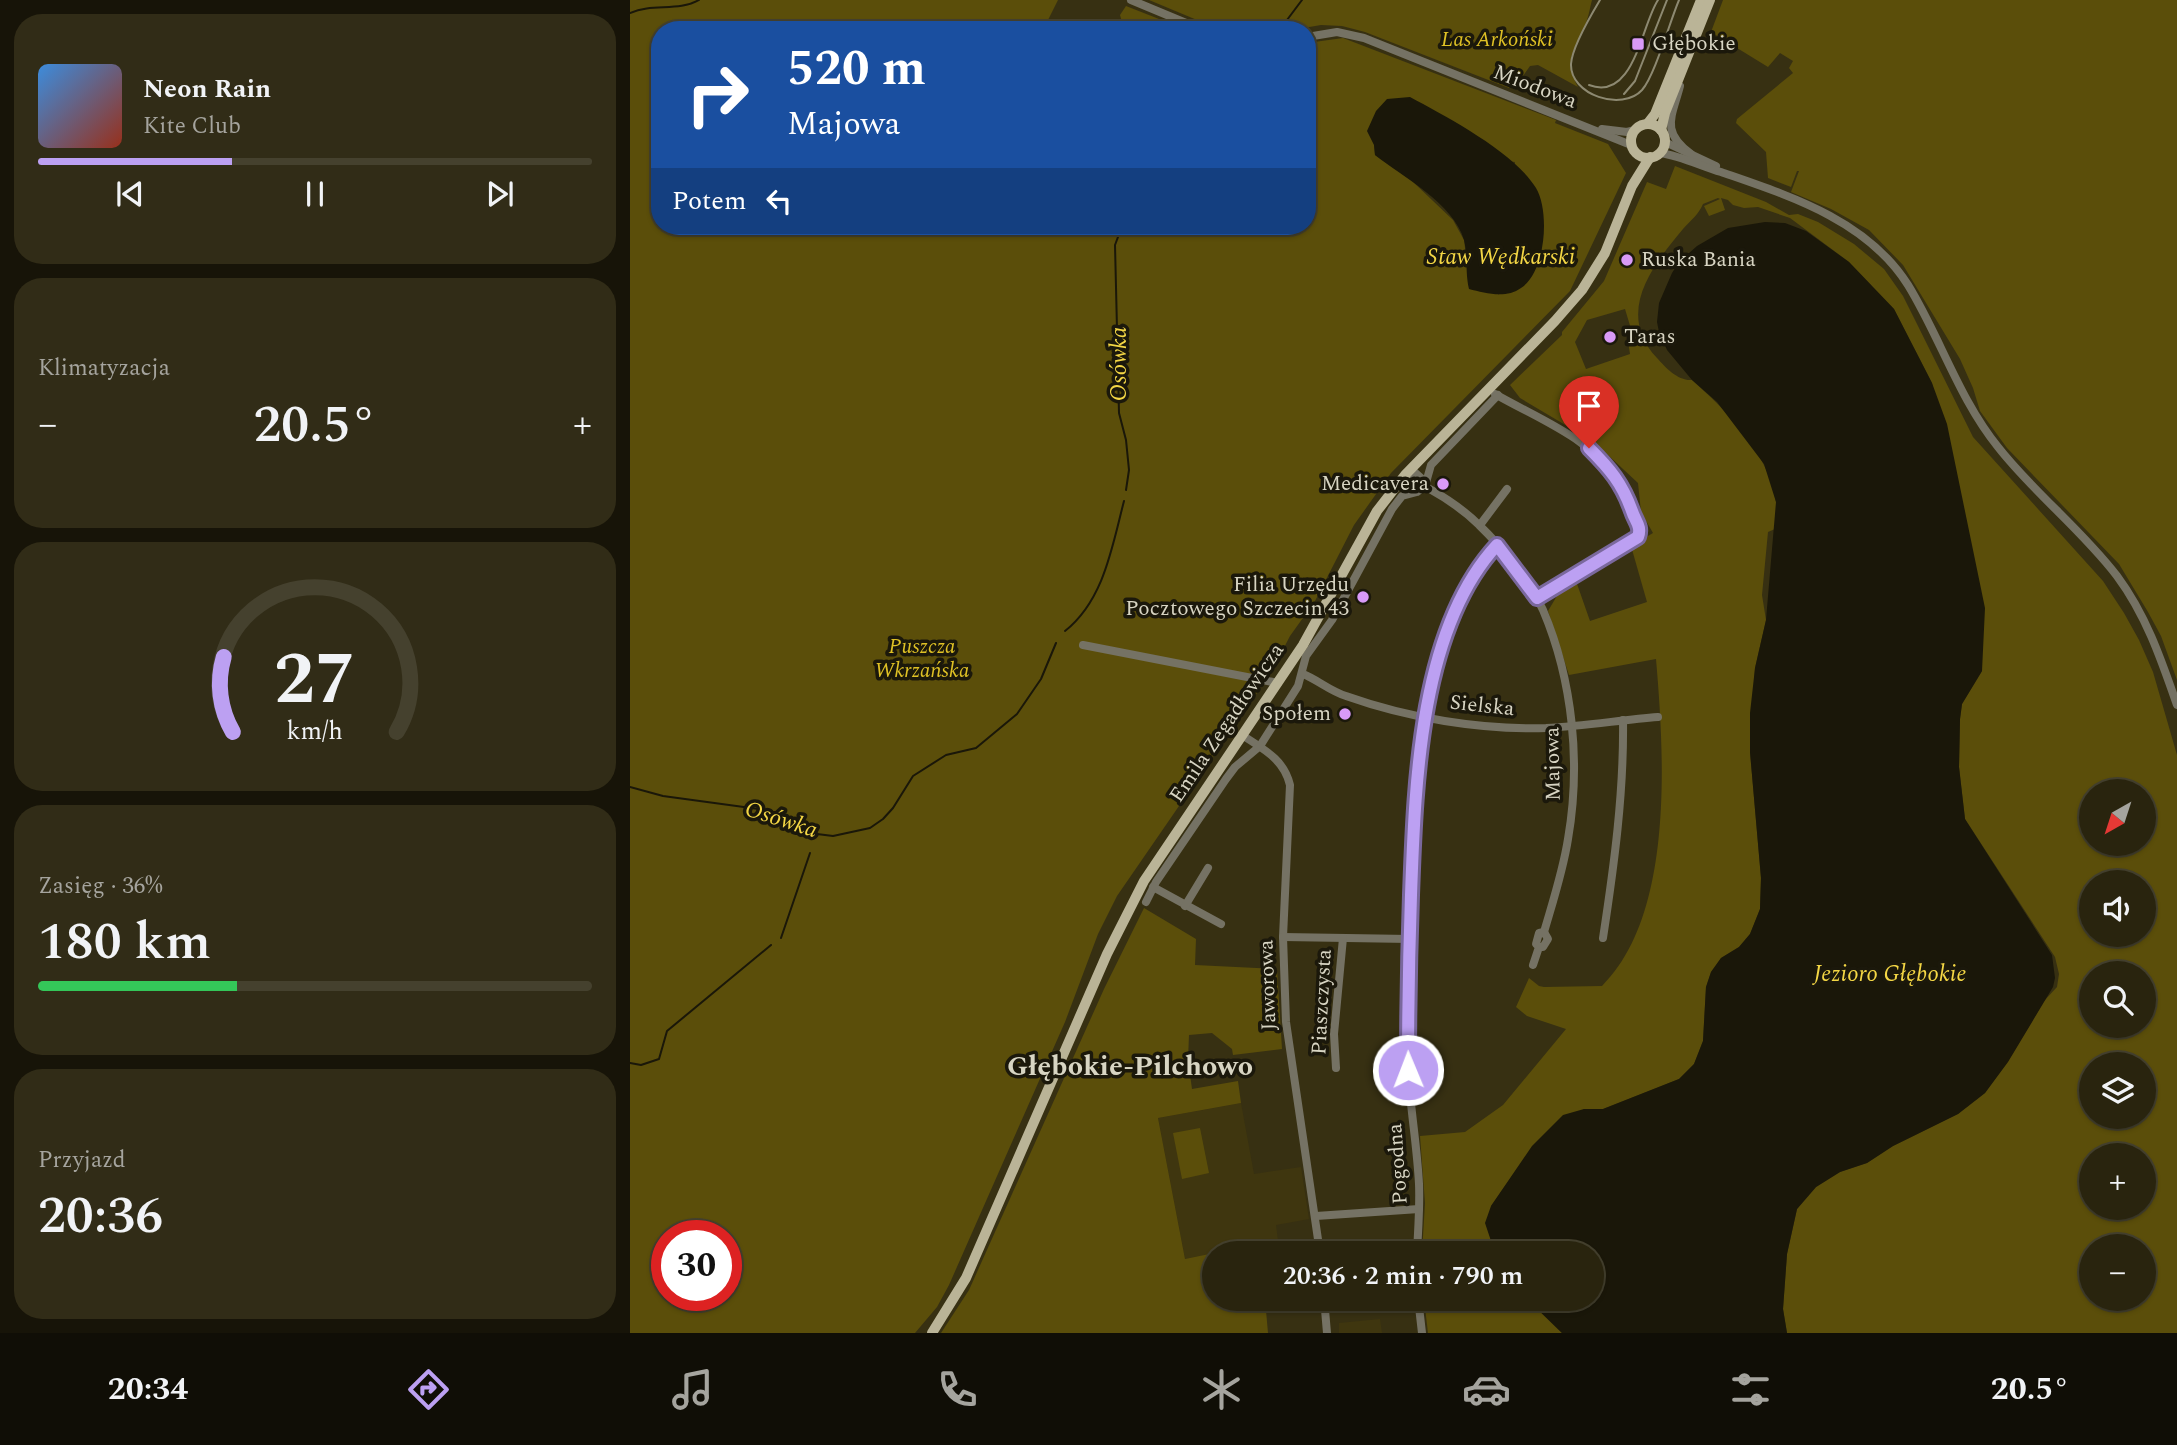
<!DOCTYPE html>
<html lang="pl">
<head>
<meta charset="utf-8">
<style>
  :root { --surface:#29240e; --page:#312c17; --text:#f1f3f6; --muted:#a5a49e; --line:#45412e; --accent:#bca0f2 }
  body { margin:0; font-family:Spectral,serif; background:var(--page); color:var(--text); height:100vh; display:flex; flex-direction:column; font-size:26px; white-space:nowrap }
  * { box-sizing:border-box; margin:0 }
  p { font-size:23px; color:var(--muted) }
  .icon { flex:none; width:38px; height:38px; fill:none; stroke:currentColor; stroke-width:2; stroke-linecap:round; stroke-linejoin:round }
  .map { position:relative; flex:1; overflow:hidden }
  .panel { display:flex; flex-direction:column; gap:14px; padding:14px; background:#171408; width:630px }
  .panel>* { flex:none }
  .hud { position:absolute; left:21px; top:21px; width:665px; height:214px; border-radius:28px; box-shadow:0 2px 5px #0004,0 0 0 2px var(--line); background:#1a4fa0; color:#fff; overflow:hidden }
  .needle { width:46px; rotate:219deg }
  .fabs { position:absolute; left:1449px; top:779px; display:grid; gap:14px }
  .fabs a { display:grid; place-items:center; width:77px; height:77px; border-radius:50%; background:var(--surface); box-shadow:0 2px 5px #0004,0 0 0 2px var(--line); font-size:35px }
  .speed { position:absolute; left:21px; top:1220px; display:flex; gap:14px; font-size:35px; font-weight:700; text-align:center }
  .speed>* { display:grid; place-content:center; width:91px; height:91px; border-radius:50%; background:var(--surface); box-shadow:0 2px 5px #0004,0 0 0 2px var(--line); line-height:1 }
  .speed .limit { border:10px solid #d22; background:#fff; color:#111 }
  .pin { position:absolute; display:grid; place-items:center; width:60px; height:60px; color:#fff; margin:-72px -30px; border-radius:50% 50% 50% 0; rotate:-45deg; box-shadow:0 0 7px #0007 }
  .pin .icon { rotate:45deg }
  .me { position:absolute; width:77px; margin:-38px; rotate:359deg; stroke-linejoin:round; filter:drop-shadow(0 0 5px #0008) }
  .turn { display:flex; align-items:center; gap:24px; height:147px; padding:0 21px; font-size:32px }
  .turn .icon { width:91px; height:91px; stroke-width:2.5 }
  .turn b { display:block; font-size:49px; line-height:60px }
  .then { display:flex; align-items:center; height:66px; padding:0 21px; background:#0003; gap:14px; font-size:26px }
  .big { font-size:52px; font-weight:600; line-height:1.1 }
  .panel .card { flex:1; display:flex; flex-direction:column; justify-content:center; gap:10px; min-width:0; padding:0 24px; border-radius:28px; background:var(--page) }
  .panel .dial { align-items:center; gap:0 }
  .dial svg { height:182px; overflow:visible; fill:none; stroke:var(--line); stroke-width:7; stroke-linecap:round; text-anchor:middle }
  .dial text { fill:var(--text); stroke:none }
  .song { display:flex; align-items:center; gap:21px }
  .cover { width:84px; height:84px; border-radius:10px; background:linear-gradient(135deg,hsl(210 70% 55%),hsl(10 70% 35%)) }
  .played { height:7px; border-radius:4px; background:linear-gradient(90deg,var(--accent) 35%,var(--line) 35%) }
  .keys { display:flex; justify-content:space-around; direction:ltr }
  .heat { display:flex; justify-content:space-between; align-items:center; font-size:38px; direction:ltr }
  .charge { height:10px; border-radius:5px; background:linear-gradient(90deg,#34c759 36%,var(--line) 0) }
  .trip { position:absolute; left:572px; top:1241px; width:402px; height:70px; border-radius:35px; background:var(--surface); box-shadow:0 2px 5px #0004,0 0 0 2px var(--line); font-weight:600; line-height:70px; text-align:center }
  .menu { display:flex; height:112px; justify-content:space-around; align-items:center; background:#100e06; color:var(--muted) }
  .menu .icon { width:49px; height:49px }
  .menu .active { color:var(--accent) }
  .menu b { font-size:32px; color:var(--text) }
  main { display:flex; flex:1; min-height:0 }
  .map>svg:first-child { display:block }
  .built { fill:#3f360f }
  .green { fill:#5b4e0a; fill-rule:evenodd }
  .water { fill:#1a1709 }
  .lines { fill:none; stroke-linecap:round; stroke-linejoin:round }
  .stream { stroke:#1a1709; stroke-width:2 }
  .minor { stroke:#757264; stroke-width:8 }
  .major { stroke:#bab497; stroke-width:10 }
  .tram { stroke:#8d8971; stroke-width:2 }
  .route-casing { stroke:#7a689d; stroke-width:18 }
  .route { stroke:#bca0f2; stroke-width:12 }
  .poi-dot { fill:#d99af7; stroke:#1b180b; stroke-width:2.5 }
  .labels { text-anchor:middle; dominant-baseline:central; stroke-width:7; stroke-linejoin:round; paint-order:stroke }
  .park-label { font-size:21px; font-style:italic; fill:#dfc125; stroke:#1b180b }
  .poi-label { font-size:21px; fill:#d8d5c3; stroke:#1b180b; text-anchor:start }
  .street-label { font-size:21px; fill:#d8d5c3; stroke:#1b180b }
  .water-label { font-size:23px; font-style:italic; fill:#f4d745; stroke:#1b180b }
  .district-label { font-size:28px; font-weight:bold; fill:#d8d5c3; stroke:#1b180b }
</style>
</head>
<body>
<main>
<section class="panel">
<div class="card">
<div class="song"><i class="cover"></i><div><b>Neon Rain</b><p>Kite Club</p></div></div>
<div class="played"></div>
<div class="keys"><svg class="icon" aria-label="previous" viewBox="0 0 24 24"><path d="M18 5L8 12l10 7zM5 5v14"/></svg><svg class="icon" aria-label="pause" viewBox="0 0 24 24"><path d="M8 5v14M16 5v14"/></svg><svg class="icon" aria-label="next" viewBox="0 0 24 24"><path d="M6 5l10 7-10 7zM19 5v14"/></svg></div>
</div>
<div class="card"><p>Klimatyzacja</p>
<div class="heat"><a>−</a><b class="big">20.5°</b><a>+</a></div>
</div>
<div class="card dial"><svg viewBox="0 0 100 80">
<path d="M14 69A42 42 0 1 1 86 69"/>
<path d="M14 69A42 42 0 0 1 10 36" stroke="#bca0f2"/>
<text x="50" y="56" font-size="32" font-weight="700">27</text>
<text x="50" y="72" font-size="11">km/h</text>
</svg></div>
<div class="card"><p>Zasięg · 36%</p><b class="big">180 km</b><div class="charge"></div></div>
<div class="card"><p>Przyjazd</p><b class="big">20:36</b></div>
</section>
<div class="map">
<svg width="1547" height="1333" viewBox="0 0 1547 1333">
  <rect width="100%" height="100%" fill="#373012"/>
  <g class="built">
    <polygon points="611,1103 624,1174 671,1167 679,1219 646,1225 648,1241 555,1259 528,1118"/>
    <polygon points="750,1319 752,1333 709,1333 709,1323"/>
  </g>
  <g class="green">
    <path d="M0,0H428L413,30H30V226H490L493,230L503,233L514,226H677V43L713,38L926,120L925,123L978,144L996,173L940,291L761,473L724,525L685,601L660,636L642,671L487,896L468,934L435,1022L319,1285L307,1307L285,1333H0ZM744,145L885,162L869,295L836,255L834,240L823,220L781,180L745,155ZM37,1236H96V1295H37Z"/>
    <path d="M519,0H962C960,7 959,15 956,23C946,51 932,57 948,87L908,65L900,66L888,83L882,84L879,88L735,32L712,26L691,25L662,30H591Z"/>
    <polygon points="1093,0 1547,0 1547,680 1531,636 1518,612 1489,564 1377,448 1350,411 1343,388 1330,359 1273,265 1239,230 1201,209 1161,192 1169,171 1167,171 1161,187 1138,178 1136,152 1106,123 1107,119 1163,73 1159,68 1163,61 1150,53 1138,67 1081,32"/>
    <polygon points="496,6 557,30 494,30 490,15"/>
    <path d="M1045,166L1136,202L1159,215L1168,214L1188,222L1224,244L1254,269L1273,296L1288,326L1343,437L1473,581L1494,613L1509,640L1523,672L1547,755V1333H1157L1153,1309L1157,1254L1167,1209L1186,1187L1210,1172L1237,1163L1263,1146L1328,1114L1355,1093L1378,1061L1414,1001L1427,987L1429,974L1425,957L1335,819L1329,767L1330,719L1332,704L1352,671L1302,383L1264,309L1219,262L1160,218L1128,207L1114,208L1103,205L1098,200L1091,198L1095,210L1079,216L1074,206L1090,199L1088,198L1073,204C1069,214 1061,220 1053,229C1022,266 985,313 1027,358C1036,368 1048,381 1062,380C1097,411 1139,453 1146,502C1147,510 1145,521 1145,529L1138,532L1132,595L1136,620L1125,668L1120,752L1131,878L1130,909L1120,934L1109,947L1091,958L1081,972L1076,987L1073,1041L1064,1064L1049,1079L973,1109H954L885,1172L861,1206L865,1253H792L795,1203L790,1136L835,1132L873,1105L936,1029L897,1016L886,1007L899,978L909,986L914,987L972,986C1045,914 1034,753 1026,659L939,675L918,611L931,589L946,581L960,621L1017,602L1001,546L1023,533L1011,512L1008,483L964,442L890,398L880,385L932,335V332L974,281L1017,182L1036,189ZM995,309L1004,339L998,341L1000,354L956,369L945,342L957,320ZM1461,791H1514V844H1461ZM1461,882H1514V934H1461ZM1461,973H1514V1026H1461ZM1461,1064H1514V1116H1461ZM1461,1155H1514V1208H1461ZM1461,1246H1514V1298H1461Z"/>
    <polygon points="514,908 566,939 565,965 647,969 652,1049 603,1055 602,1049 582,1033 559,1035 558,1060 562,1089 608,1081 611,1103 528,1118 555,1259 584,1253 584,1298 635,1299 638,1333 311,1333 339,1290 474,989"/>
    <polygon points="570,1128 579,1173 552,1179 543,1133"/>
    <polygon points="794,1299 897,1299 932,1333 798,1333"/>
  </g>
  <g class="water">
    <path d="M780,97C817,117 884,152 906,188C920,211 916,272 891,288C876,299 855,293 839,289C835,273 838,256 834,240C824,204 773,177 745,155L744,145L737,131L746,111L757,99Z"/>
    <polygon points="1135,222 1155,223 1176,231 1219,262 1264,309 1302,383 1317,424 1355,608 1352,671 1332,704 1330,719 1329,767 1335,819 1422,955 1425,978 1423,987 1378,1062 1355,1093 1328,1114 1263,1146 1237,1163 1210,1172 1186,1187 1167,1209 1157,1254 1153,1309 1157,1333 932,1333 897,1299 962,1298 962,1253 865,1253 855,1223 861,1206 902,1146 933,1115 954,1109 973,1109 1049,1079 1064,1064 1073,1041 1076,987 1081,972 1091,958 1109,947 1120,934 1130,909 1131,878 1120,752 1120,713 1125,668 1136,620 1146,502 1134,464 1087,402 1062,380 1037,350 1029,332 1027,322 1029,303 1042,273 1049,262 1067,246 1098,228"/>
  </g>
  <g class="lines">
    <g class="stream">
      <path d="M0,13C23,3 48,12 69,0"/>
      <polyline points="645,30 657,20 672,0"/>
      <polyline points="488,237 485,245 489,413 496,440 499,470 496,490"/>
      <path d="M435,631C474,600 482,547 494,501"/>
      <polyline points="0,787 33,796 135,810 146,813 187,834 203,836 240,828 253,819 263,808 283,776 316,755 346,748 387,714 411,679 426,643"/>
      <polyline points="151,938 180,853"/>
      <polyline points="0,1063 11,1065 29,1059 37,1031 141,945"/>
    </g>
    <g class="minor">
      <polyline points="501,0 573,30"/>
      <polyline points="677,37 707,32 734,38 1001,145"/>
      <path d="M1050,86C1042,117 1030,131 1061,154"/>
      <polyline points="972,129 997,132 1005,130"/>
      <polyline points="1035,142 1086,166"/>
      <path d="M1030,153C1051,156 1071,166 1091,172C1160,196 1237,220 1278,285C1310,337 1329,399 1368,447C1404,493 1451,529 1487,576C1516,615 1531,659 1547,705"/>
      <path d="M865,394C912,421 965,439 994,489C1001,501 1005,517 1010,529L1008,537L999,543L907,598"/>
      <polyline points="781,469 791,478 795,486"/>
      <path d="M775,475C783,481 790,483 798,488C816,498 835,511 849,525C872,547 900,582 913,610C943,681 951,764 938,839C933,871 923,901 914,932"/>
      <polyline points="850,525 877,489"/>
      <polyline points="453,645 648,683"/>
      <path d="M673,674C688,680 700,691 716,696C778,718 850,730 916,728C954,726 991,720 1028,717"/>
      <path d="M612,735C633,749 654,759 660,785L653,937L656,1022L690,1253"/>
      <polyline points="523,887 591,924"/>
      <polyline points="516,902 526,882 596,779 605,767 630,746 668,686 676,656 702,620 762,509 772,496 787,492 795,486 801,465 868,395"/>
      <polyline points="555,906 578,868"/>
      <polyline points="653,937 780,939"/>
      <path d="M973,938C984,866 994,793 993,720"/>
      <polyline points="903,965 909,947 906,944 909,933 914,932 918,939 913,947 909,947"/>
      <polyline points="706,1068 704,1034 713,938"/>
      <polyline points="686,1216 789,1209"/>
      <path d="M787,1253C788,1230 790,1207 789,1184C787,1145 780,1107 778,1068C776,1017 779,966 781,914C784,800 785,635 867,545"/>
      <polyline points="694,1298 697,1333"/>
      <polyline points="788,1298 792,1333"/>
    </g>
    <g class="major">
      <polyline points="1018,123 1025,114 1071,0"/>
      <circle cx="1018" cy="141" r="17"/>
      <polyline points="1031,130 1035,113 1080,0"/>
      <polyline points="302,1333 336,1278 477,954 514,881 673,645 747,511 775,475 925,321 952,290 975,253 1002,186 1020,157"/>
    </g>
    <g class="tram">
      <path d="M970,0C961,15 942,47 941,64C940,95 992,112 1012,90C1025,75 1040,21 1049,0"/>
      <path d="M959,85C1004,102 1011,26 1028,0"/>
      <polyline points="994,94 1005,81 1037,0"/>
    </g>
  </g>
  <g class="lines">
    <defs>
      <path id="route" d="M778,1070C778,1012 779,953 781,895C785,786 789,629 867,545L907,598L1008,537C1012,526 1005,521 1002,511C992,483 980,469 959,448"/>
    </defs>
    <use href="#route" class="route-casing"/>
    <use href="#route" class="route"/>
  </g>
  <g class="poi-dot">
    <rect x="1001" y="37" width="14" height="14" rx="3.5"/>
    <circle cx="997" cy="260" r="7"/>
    <circle cx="980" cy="337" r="7"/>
    <circle cx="813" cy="484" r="7"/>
    <circle cx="733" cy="597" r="7"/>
    <circle cx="715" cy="714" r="7"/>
  </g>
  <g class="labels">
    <g class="park-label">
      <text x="867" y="40">Las Arkoński</text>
      <text x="292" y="647">Puszcza<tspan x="292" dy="24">Wkrzańska</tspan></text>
    </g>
    <g class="poi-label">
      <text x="1022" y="44">Głębokie</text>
      <text x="1011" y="260">Ruska Bania</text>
      <text x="994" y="337">Taras</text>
      <text x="799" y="484" text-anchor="end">Medicavera</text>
      <text x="719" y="585" text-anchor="end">Filia Urzędu<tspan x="719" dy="24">Pocztowego Szczecin 43</tspan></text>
      <text x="701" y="714" text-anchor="end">Społem</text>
    </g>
    <g class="street-label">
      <text transform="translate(905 87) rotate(21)">Miodowa</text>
      <text transform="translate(852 706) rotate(6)">Sielska</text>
      <text transform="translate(597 723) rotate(-56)">Emila Zegadłowicza</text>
      <text transform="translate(923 764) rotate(-91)">Majowa</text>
      <text transform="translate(638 985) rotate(-92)">Jaworowa</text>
      <text transform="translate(692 1002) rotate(-87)">Piaszczysta</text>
      <text transform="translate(768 1164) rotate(-94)">Pogodna</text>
    </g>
    <g class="water-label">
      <text x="871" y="257">Staw Wędkarski</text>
      <text transform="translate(489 364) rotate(-90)">Osówka</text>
      <text transform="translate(151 820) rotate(18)">Osówka</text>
      <text x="1260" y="974">Jezioro Głębokie</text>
    </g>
    <g class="district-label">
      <text x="500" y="1066">Głębokie-Pilchowo</text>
    </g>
  </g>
</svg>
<div class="fabs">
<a><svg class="needle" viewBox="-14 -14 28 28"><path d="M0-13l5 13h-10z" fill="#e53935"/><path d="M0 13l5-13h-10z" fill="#a5a49e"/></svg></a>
<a><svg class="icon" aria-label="sound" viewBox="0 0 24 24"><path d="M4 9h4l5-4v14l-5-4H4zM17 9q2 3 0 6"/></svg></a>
<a><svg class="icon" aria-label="search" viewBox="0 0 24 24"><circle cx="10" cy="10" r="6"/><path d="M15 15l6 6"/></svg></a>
<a><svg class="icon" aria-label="layers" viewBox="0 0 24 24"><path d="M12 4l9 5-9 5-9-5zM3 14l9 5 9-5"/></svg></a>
<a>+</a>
<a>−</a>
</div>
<div class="speed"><div class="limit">30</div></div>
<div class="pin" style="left:959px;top:448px;background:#d93025"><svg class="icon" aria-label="arrive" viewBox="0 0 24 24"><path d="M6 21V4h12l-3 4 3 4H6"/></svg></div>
<svg class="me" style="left:778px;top:1070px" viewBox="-20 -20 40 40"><circle r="17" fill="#bca0f2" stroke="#fff" stroke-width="3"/><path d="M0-11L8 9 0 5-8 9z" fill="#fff"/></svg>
<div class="trip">20:36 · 2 min · 790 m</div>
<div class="hud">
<div class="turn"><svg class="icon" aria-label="right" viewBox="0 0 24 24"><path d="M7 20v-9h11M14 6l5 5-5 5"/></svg><div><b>520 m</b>Majowa</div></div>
<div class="then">Potem<svg class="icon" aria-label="left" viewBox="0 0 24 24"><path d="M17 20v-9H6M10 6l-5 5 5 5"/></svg></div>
</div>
</div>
</main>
<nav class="menu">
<b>20:34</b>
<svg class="icon active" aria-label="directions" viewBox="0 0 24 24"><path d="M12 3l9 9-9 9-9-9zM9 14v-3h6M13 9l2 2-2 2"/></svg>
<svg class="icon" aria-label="music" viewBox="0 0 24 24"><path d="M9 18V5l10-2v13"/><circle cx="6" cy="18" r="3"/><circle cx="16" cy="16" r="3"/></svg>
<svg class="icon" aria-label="phone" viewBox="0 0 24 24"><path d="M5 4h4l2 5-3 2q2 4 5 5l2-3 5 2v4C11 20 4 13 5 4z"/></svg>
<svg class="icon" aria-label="climate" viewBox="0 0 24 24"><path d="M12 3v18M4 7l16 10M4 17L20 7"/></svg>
<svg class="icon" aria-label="car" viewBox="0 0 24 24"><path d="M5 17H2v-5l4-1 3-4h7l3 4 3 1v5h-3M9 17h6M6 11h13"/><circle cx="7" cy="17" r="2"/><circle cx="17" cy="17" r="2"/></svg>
<svg class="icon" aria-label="filters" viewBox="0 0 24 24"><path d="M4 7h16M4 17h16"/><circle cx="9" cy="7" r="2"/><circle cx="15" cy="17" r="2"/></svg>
<b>20.5°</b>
</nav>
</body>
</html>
